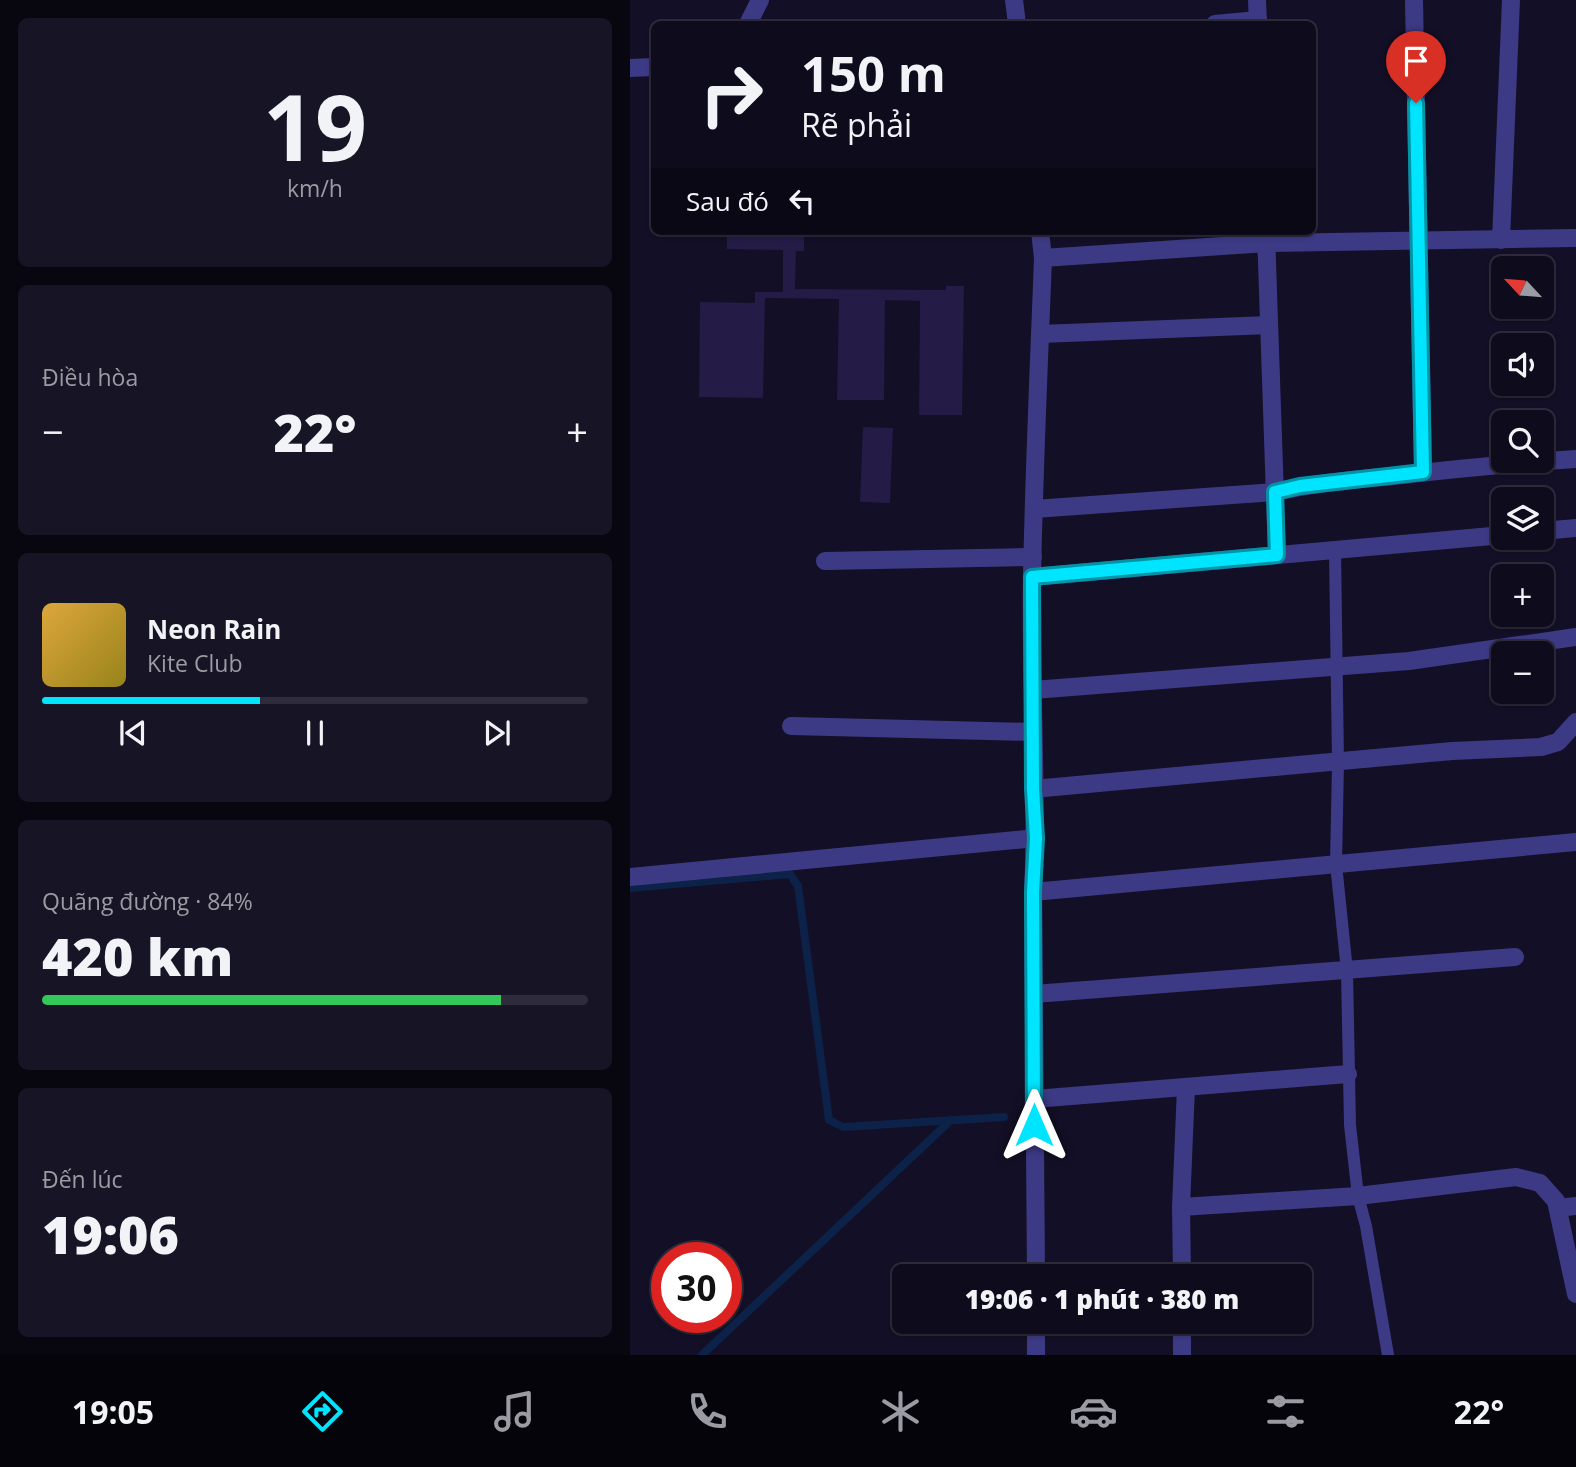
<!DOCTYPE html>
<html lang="vi">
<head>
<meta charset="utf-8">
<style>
  :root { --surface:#0e0b1c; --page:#171425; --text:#f1f3f6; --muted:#9b9ba3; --line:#2e2b3b; --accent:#00e5ff }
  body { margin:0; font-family:"Open Sans",sans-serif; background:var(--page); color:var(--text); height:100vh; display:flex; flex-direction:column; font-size:26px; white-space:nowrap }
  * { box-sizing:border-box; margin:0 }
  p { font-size:23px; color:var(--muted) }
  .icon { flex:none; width:38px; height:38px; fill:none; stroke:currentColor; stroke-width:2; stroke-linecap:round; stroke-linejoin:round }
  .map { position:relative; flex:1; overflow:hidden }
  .panel { display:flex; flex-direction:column; gap:18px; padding:18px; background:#08060f; width:630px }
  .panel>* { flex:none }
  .guide { position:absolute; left:21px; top:21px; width:665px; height:214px; border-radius:10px; box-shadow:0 2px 5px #0004,0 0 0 2px var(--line); background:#0e0b1c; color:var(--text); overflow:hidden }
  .needle { width:46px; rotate:296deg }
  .buttons { position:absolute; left:861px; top:256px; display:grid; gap:14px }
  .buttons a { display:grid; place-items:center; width:63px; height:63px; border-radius:10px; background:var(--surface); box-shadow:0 2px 5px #0004,0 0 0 2px var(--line); font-size:35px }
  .speed { position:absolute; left:21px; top:1242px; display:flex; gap:14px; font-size:35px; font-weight:700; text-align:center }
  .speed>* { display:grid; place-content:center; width:91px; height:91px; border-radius:50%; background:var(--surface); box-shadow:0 2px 5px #0004,0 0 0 2px var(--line); line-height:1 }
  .speed .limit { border:10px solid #d22; background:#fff; color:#111 }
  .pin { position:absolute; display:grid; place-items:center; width:60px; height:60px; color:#fff; margin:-72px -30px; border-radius:50% 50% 50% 0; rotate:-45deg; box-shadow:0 0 7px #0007 }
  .pin .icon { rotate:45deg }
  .me { position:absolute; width:77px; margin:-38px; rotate:0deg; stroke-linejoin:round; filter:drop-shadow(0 0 5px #0008) }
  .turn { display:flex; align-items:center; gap:24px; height:147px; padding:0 35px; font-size:32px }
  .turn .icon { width:91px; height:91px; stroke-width:2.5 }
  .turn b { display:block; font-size:49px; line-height:60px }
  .then { display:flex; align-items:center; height:66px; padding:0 35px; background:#0003; gap:14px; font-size:26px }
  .big { font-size:52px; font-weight:800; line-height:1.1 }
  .panel .tile { flex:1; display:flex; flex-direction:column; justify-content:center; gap:10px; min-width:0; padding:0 24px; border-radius:10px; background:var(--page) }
  .panel .dial { align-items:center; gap:0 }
  .dial b { font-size:91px; line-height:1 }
  .song { display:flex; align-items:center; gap:21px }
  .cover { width:84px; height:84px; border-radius:10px; background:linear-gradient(135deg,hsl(40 70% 55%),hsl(50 70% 35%)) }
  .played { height:7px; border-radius:4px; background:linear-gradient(90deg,var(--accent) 40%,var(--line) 40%) }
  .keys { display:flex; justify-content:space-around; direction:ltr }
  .heat { display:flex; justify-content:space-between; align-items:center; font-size:38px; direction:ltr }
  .charge { height:10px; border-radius:5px; background:linear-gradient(90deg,#34c759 84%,var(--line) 0) }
  .trip { position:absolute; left:262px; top:1264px; width:420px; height:70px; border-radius:10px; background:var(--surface); box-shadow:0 2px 5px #0004,0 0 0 2px var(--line); font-weight:800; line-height:70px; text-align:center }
  .menu { display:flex; height:112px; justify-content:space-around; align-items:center; background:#06040b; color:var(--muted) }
  .menu .icon { width:49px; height:49px }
  .menu .current { color:var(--accent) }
  .menu b { font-size:32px; color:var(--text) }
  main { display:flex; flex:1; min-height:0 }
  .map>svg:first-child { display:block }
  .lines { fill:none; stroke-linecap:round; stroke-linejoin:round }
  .stream { stroke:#0c2248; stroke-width:8 }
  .building { fill:#241b47 }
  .service { stroke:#3d3a85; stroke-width:12 }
  .minor { stroke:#3d3a85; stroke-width:18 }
  .route-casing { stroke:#0095a6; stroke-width:18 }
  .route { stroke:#00e5ff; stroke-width:12 }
</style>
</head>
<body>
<main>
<section class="panel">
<div class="tile dial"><b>19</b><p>km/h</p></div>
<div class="tile"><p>Điều hòa</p>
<div class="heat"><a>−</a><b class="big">22°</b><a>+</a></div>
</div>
<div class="tile">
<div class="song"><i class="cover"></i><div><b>Neon Rain</b><p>Kite Club</p></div></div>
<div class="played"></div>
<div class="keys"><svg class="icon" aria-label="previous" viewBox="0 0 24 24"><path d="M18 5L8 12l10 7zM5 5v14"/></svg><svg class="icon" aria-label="pause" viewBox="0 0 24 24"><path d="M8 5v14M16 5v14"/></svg><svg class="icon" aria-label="next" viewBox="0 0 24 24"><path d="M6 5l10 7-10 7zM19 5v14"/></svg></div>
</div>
<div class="tile"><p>Quãng đường · 84%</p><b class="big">420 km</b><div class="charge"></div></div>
<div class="tile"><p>Đến lúc</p><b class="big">19:06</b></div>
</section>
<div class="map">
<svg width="946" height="1355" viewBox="0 0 946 1355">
  <rect width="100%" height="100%" fill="#130f26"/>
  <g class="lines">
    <g class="stream">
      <polyline points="0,888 160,874 168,886 199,1120 213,1127 374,1117"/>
      <polyline points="72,1355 321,1120"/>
    </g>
  </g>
  <g class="building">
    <polygon points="97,231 174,231 174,251 166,251 165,289 316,290 316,286 334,286 332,415 289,415 290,301 255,300 254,400 207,400 209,299 135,298 133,398 69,397 70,302 125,303 125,292 153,292 153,250 97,249"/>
    <polygon points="233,427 263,428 260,503 230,502"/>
  </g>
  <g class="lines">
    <polyline class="service" points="705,550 708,763 706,864 717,971 720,1125 728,1196 736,1226 758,1355"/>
    <g class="minor">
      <polyline points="384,0 387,24"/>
      <polyline points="627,0 628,24"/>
      <polyline points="784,0 793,472"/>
      <polyline points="118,24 130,0"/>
      <polyline points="585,24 628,20"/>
      <polyline points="0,68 24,67"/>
      <polyline points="636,233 647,555"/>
      <polyline points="871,240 881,0"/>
      <polyline points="413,258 637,243 946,238"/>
      <polyline points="410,334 639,325"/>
      <path d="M404,509L645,492C684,483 723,480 763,476C824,469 885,463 946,459"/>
      <polyline points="912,531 946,528"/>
      <polyline points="195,561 403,557"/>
      <polyline points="402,577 873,535"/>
      <polyline points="403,690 779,661 946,637"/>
      <polyline points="161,726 403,732"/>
      <polyline points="403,789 822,751 911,747 928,742 946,722"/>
      <polyline points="0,877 406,838"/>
      <polyline points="403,892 946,842"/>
      <polyline points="404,994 885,957"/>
      <polyline points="404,1099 718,1074"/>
      <polyline points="551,1207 728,1196 886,1177 910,1183 926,1201 946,1294"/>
      <polyline points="928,1208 946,1206"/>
      <path d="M406,1276L403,892C408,787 400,682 402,577C404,471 409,364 413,258L410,231"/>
      <polyline points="552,1276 551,1207 556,1087"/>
      <polyline points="406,1321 406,1355"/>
      <polyline points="552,1321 552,1355"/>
    </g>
  </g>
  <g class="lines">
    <defs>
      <polyline id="route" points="404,1125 403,892 406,838 403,789 402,577 647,555 645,492 670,486 793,472 786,103"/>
    </defs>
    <use href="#route" class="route-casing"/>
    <use href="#route" class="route"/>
  </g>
</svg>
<div class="buttons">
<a><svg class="needle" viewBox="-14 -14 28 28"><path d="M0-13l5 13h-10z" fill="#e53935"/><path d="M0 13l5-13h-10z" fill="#9b9ba3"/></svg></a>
<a><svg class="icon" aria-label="sound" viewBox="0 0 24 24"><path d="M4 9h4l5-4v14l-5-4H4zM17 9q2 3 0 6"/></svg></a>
<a><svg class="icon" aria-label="search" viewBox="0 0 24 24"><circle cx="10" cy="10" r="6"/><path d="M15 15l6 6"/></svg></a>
<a><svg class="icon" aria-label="layers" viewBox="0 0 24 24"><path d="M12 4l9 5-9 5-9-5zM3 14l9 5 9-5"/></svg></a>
<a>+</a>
<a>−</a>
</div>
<div class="speed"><div class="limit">30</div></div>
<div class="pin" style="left:786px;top:103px;background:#d93025"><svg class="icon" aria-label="arrive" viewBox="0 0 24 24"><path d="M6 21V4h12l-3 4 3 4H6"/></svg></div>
<svg class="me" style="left:404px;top:1125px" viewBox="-20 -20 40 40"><path d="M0-17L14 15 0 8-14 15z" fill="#00e5ff" stroke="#fff" stroke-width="4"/></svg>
<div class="trip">19:06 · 1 phút · 380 m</div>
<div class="guide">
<div class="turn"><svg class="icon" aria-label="right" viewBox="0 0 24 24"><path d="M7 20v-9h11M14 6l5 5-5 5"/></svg><div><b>150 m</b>Rẽ phải</div></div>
<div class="then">Sau đó<svg class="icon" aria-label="left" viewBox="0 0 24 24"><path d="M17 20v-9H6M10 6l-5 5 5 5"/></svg></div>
</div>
</div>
</main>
<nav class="menu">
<b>19:05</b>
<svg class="icon current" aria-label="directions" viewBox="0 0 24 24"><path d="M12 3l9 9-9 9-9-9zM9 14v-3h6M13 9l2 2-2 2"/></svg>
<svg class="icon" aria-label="music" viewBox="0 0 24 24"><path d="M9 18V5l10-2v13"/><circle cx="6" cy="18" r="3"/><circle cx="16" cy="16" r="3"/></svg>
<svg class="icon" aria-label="phone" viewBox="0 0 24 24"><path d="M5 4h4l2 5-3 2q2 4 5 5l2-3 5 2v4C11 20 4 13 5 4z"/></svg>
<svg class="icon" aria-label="climate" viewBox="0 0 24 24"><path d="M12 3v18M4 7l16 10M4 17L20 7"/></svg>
<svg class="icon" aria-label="car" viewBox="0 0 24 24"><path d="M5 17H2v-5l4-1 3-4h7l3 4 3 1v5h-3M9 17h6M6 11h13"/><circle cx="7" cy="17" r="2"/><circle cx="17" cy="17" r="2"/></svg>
<svg class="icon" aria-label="filters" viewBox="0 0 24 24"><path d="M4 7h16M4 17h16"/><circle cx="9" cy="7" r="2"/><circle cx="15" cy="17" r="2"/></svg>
<b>22°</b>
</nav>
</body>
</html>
